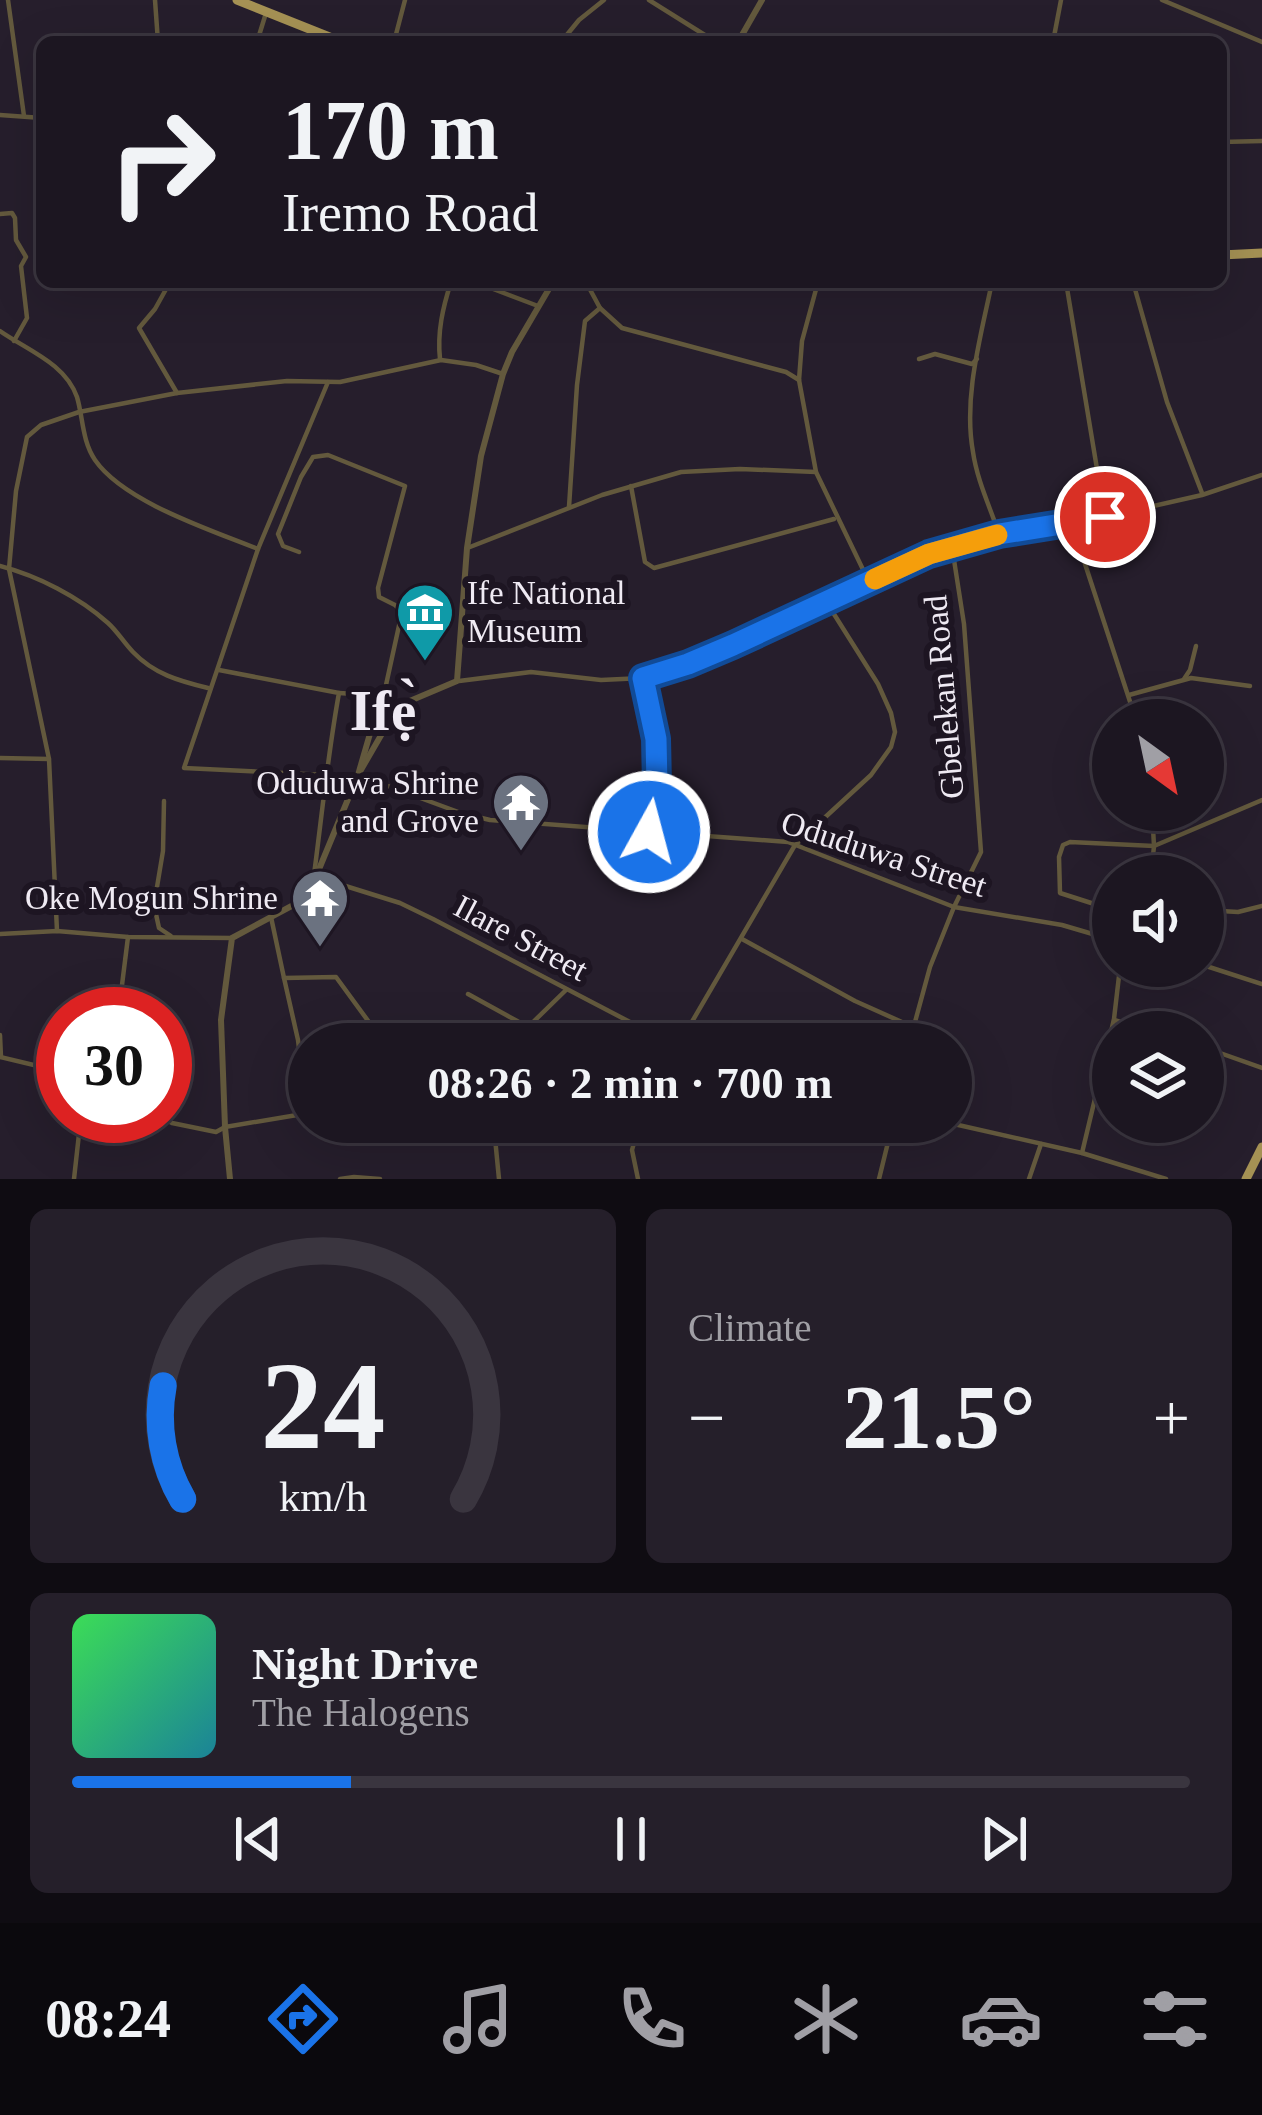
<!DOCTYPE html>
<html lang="en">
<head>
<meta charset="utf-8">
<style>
  :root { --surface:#1c1621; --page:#251f2a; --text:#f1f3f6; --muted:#a09fa5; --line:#3a353f; --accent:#1a73e8 }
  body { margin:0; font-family:"Times New Roman",serif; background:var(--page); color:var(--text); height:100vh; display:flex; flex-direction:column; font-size:45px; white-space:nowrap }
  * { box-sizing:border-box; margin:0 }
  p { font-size:39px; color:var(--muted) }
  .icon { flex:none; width:66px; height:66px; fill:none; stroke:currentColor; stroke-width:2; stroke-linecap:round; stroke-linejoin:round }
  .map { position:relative; height:1179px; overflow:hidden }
  .drawer { display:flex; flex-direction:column; gap:30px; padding:30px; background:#0f0c12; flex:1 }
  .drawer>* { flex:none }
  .hud { position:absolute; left:36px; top:36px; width:1191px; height:252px; border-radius:18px; box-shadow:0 12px 48px #0002,0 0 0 3px var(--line); background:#1c1621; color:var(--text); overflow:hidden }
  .needle { width:78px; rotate:147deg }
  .controls { position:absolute; left:1092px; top:699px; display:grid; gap:24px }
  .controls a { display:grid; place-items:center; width:132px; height:132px; border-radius:50%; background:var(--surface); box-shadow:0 12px 48px #0002,0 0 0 3px var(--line); font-size:60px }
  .speed { position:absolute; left:36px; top:987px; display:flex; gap:24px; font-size:60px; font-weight:700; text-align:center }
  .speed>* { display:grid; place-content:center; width:156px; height:156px; border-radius:50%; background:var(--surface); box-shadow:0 12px 48px #0002,0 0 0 3px var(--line); line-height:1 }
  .speed .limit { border:18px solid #d22; background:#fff; color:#111 }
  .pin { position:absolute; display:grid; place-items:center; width:102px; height:102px; color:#fff; margin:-51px; border:6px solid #fff; border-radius:50%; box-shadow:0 3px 12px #0007 }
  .me { position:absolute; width:132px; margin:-66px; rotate:7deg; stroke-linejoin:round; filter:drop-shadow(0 0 9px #0008) }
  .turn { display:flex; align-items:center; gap:42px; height:252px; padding:0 48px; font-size:54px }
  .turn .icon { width:156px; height:156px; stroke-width:2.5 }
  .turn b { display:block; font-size:84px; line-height:102px }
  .big { font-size:90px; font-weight:700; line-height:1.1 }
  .drawer .card { flex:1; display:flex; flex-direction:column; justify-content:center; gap:18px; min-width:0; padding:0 42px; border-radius:18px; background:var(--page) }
  .drawer .dial { align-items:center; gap:0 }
  .dial svg { height:312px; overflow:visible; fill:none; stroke:var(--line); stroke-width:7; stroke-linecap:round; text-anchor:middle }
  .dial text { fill:var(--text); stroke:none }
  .song { display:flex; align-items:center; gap:36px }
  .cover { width:144px; height:144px; border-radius:18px; background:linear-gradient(135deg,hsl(130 70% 55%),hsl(190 70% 35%)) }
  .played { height:12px; border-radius:6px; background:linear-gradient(90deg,var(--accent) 25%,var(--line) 25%) }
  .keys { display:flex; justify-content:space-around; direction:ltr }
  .heat { display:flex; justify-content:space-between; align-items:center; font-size:66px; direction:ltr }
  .drawer .tiles { flex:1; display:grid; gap:30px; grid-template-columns:1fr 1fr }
  .card:last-child { grid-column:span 2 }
  .trip { position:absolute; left:288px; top:1023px; width:684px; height:120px; border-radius:60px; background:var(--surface); box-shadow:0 12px 48px #0002,0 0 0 3px var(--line); font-weight:700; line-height:120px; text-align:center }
  .dock { display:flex; height:192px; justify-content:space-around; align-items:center; background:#0b090d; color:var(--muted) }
  .dock .icon { width:84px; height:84px }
  .dock .current { color:var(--accent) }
  .dock b { font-size:54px; color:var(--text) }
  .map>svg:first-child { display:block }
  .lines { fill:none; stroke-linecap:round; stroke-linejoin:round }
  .minor { stroke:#63593d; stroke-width:4.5 }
  .tertiary { stroke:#63593d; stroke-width:6 }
  .primary { stroke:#a59154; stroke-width:9 }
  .route-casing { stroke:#114b97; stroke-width:30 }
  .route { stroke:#1a73e8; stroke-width:21 }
  .slow { stroke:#f59e0b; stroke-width:21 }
  .labels { text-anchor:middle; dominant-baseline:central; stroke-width:12; stroke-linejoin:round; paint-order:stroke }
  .poi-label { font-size:33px; fill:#efeaf3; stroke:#1d1522; text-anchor:end }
  .street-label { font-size:33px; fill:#efeaf3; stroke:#1d1522 }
  .town-label { font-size:57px; font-weight:bold; fill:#efeaf3; stroke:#1d1522 }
</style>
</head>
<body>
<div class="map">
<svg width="1262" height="1179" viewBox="0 0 1262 1179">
  <rect width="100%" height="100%" fill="#261e2c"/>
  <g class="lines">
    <g class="minor">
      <polyline points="8,0 24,116"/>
      <polyline points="155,0 158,42"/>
      <polyline points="649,0 716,42"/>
      <polyline points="1162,0 1262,42"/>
      <polyline points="257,42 266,13"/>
      <polyline points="394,42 405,0"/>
      <polyline points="561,42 579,20 604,0"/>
      <polyline points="1053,42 1061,0"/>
      <polyline points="0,115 42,118"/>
      <polyline points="1221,142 1262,141"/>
      <polyline points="0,214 12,213 15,218 16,240 26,257 21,266 27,318 14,341"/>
      <polyline points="170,282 155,309 139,328 177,393"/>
      <polyline points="475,282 538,306"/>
      <polyline points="586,282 600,308 622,328 786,372 799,380"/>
      <polyline points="818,282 802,341 799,380 816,472 869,582"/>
      <path d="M992,282C981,336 963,397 973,452C977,480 990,507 999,534"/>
      <polyline points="1066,282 1105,517"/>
      <polyline points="1133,282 1167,402 1202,493"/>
      <path d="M0,331C27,350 65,363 77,397C83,417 82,441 95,460C124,502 211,530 258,549"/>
      <path d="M440,359C437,332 443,307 451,282"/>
      <polyline points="919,359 935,354 972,364 977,359"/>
      <polyline points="631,486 645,562 654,568 834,519"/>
      <polyline points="569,507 577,385 585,321 600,308"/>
      <polyline points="1071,521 1136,720"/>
      <polyline points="470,547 602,495 681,472 740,469 816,472"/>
      <polyline points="299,552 283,546 278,534 301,477 313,457 328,455 405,486 378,588 379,597 395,605 402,612 386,685 389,703"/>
      <path d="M0,566C38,576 79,597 108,623C118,632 124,643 133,652C154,674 179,681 208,688"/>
      <path d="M219,670L339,693C328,753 322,814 314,875"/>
      <polyline points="643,678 656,739 657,785 649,832"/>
      <polyline points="1184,679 1190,670 1196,646"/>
      <polyline points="459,681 531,672 601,680 643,678 688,664 733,645 929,553 999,534 1105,517 1202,495 1262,475"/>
      <polyline points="339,693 370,695 383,705"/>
      <polyline points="1129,695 1191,678 1250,686"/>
      <polyline points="0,758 49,759"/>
      <polyline points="325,775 184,768 258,549 328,382"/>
      <polyline points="358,775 461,813 490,820 788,842 954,907 1062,925 1113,940"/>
      <polyline points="164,801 163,851 154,905 159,928 171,936"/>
      <polyline points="1151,876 1154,846 1152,810"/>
      <polyline points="323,879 400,903 433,919 672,1044"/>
      <polyline points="321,886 339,886"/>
      <polyline points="1113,910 1060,893 1059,857 1063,845 1070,842 1154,846 1262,800"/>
      <polyline points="1203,910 1238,912 1262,906"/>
      <polyline points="271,917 284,978 336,977 385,1044"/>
      <polyline points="57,931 49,759 9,569 16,491 27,437 41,425 79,412 177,393 287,381 340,382 441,360 476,365 503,374"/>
      <polyline points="0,934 57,931 128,937 232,938"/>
      <polyline points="742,939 855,1001 913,1027"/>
      <polyline points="1203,965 1262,984"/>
      <polyline points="284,978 298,1040 307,1113"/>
      <polyline points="468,994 528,1027"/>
      <polyline points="114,1014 121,993 128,937"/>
      <polyline points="1114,1020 1155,1032"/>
      <polyline points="0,1035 1,1057"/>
      <polyline points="496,1044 528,1027 566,990"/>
      <polyline points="679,1044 795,845 871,775 891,747 895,732 891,713 878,684 827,603"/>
      <polyline points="909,1044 930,967 954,907 981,852 964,624 952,547"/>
      <polyline points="1203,1047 1262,1068"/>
      <polyline points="0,1057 63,1072"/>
      <polyline points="159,1116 172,1123 216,1132 225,1127 309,1113"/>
      <polyline points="489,1122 495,1138 499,1179"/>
      <polyline points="945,1122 1082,1153 1166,1179"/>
      <polyline points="1082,1153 1114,1019 1119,976 1122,966"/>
      <polyline points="74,1179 81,1116"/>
      <polyline points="340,1179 354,1177 380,1179"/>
      <polyline points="638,1179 632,1150 640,1122"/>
      <polyline points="879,1179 893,1122"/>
      <polyline points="1029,1179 1041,1144"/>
    </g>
    <g class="tertiary">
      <polyline points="738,42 762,0"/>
      <polyline points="358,775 387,725 405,703 457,681 467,548 481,456 503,374 512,352 553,282"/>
      <polyline points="317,874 358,775 376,713 383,705 405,703"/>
      <circle cx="317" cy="881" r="6"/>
      <polyline points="230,1179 225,1127 221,1020 232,938 299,902 318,887"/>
    </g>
    <g class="primary">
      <polyline points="237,0 342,42"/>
      <polyline points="1221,255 1262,253"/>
      <polyline points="1246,1179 1262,1147"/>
    </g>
  </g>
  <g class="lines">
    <defs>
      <polyline id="route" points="649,832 657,785 656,739 643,678 688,664 733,645 929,554 999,534 1105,517"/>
    </defs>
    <use href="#route" class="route-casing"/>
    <use href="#route" class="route"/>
    <polyline class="slow" points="875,579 929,554 997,535"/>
  </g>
  <defs>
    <symbol id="museum-pin" viewBox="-11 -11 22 30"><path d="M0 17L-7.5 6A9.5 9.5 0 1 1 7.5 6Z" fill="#0f9aa8" stroke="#1d1522"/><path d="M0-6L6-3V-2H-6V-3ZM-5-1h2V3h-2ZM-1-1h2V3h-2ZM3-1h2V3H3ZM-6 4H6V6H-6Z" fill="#fff"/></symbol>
    <symbol id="temple-pin" viewBox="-11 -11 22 30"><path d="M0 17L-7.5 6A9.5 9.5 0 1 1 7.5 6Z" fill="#6b7280" stroke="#1d1522"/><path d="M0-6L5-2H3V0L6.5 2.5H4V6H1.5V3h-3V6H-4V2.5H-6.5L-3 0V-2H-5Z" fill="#fff"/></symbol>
  </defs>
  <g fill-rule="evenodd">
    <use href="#museum-pin" x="392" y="579" width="66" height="90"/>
    <use href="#temple-pin" x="488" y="769" width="66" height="90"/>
    <use href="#temple-pin" x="287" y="865" width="66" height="90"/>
  </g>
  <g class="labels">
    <g class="poi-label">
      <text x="467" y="593" text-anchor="start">Ife National<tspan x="467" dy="38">Museum</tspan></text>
      <text x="479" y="783">Oduduwa Shrine<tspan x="479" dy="38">and Grove</tspan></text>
      <text x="278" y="898">Oke Mogun Shrine</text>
    </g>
    <g class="street-label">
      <text transform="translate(944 697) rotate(-95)">Gbelekan Road</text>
      <text transform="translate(884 854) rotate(18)">Oduduwa Street</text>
      <text transform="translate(521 938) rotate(28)">Ilare Street</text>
    </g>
    <g class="town-label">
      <text x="383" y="710">Ifẹ̀</text>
    </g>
  </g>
</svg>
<div class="controls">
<a><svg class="needle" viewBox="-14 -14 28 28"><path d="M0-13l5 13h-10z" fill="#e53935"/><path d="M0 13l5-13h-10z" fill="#a09fa5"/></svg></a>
<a><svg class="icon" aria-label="sound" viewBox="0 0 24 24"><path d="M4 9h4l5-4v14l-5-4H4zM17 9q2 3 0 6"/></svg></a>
<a><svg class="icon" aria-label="layers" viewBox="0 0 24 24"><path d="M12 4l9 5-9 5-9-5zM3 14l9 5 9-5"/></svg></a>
</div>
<div class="speed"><div class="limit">30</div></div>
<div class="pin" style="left:1105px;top:517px;background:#d93025"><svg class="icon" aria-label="arrive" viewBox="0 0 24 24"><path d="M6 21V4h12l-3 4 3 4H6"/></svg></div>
<svg class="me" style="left:649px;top:832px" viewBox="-20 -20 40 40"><circle r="17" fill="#1a73e8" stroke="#fff" stroke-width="3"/><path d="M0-11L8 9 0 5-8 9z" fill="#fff"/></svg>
<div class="trip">08:26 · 2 min · 700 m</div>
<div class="hud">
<div class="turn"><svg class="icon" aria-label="right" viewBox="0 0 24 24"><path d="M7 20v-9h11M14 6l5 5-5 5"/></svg><div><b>170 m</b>Iremo Road</div></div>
</div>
</div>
<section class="drawer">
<div class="tiles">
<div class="card dial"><svg viewBox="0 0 100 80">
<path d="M14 69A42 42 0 1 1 86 69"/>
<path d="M14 69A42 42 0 0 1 9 40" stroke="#1a73e8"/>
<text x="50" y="56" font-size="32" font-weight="700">24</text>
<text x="50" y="72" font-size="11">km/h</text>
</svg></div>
<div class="card"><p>Climate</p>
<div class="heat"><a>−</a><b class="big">21.5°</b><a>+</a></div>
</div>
<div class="card">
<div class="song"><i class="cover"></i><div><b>Night Drive</b><p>The Halogens</p></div></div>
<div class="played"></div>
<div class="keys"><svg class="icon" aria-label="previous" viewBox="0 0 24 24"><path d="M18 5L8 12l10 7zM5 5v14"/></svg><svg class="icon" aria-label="pause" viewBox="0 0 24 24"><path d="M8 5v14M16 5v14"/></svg><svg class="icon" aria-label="next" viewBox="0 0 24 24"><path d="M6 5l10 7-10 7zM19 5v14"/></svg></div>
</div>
</div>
</section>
<nav class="dock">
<b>08:24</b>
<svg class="icon current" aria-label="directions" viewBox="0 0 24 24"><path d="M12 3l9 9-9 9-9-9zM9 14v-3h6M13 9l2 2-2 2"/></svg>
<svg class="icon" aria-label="music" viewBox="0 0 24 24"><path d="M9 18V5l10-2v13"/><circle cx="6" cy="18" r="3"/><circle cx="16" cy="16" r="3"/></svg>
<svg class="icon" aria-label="phone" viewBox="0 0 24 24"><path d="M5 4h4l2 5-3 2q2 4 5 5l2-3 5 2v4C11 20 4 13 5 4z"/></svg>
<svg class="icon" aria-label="climate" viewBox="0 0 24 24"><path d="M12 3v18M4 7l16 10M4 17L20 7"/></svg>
<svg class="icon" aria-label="car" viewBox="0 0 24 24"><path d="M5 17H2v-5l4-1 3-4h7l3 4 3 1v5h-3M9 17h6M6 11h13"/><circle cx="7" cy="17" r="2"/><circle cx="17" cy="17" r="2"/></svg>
<svg class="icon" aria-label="filters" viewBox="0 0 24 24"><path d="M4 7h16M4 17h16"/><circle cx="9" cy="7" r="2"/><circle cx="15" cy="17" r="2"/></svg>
</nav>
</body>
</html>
